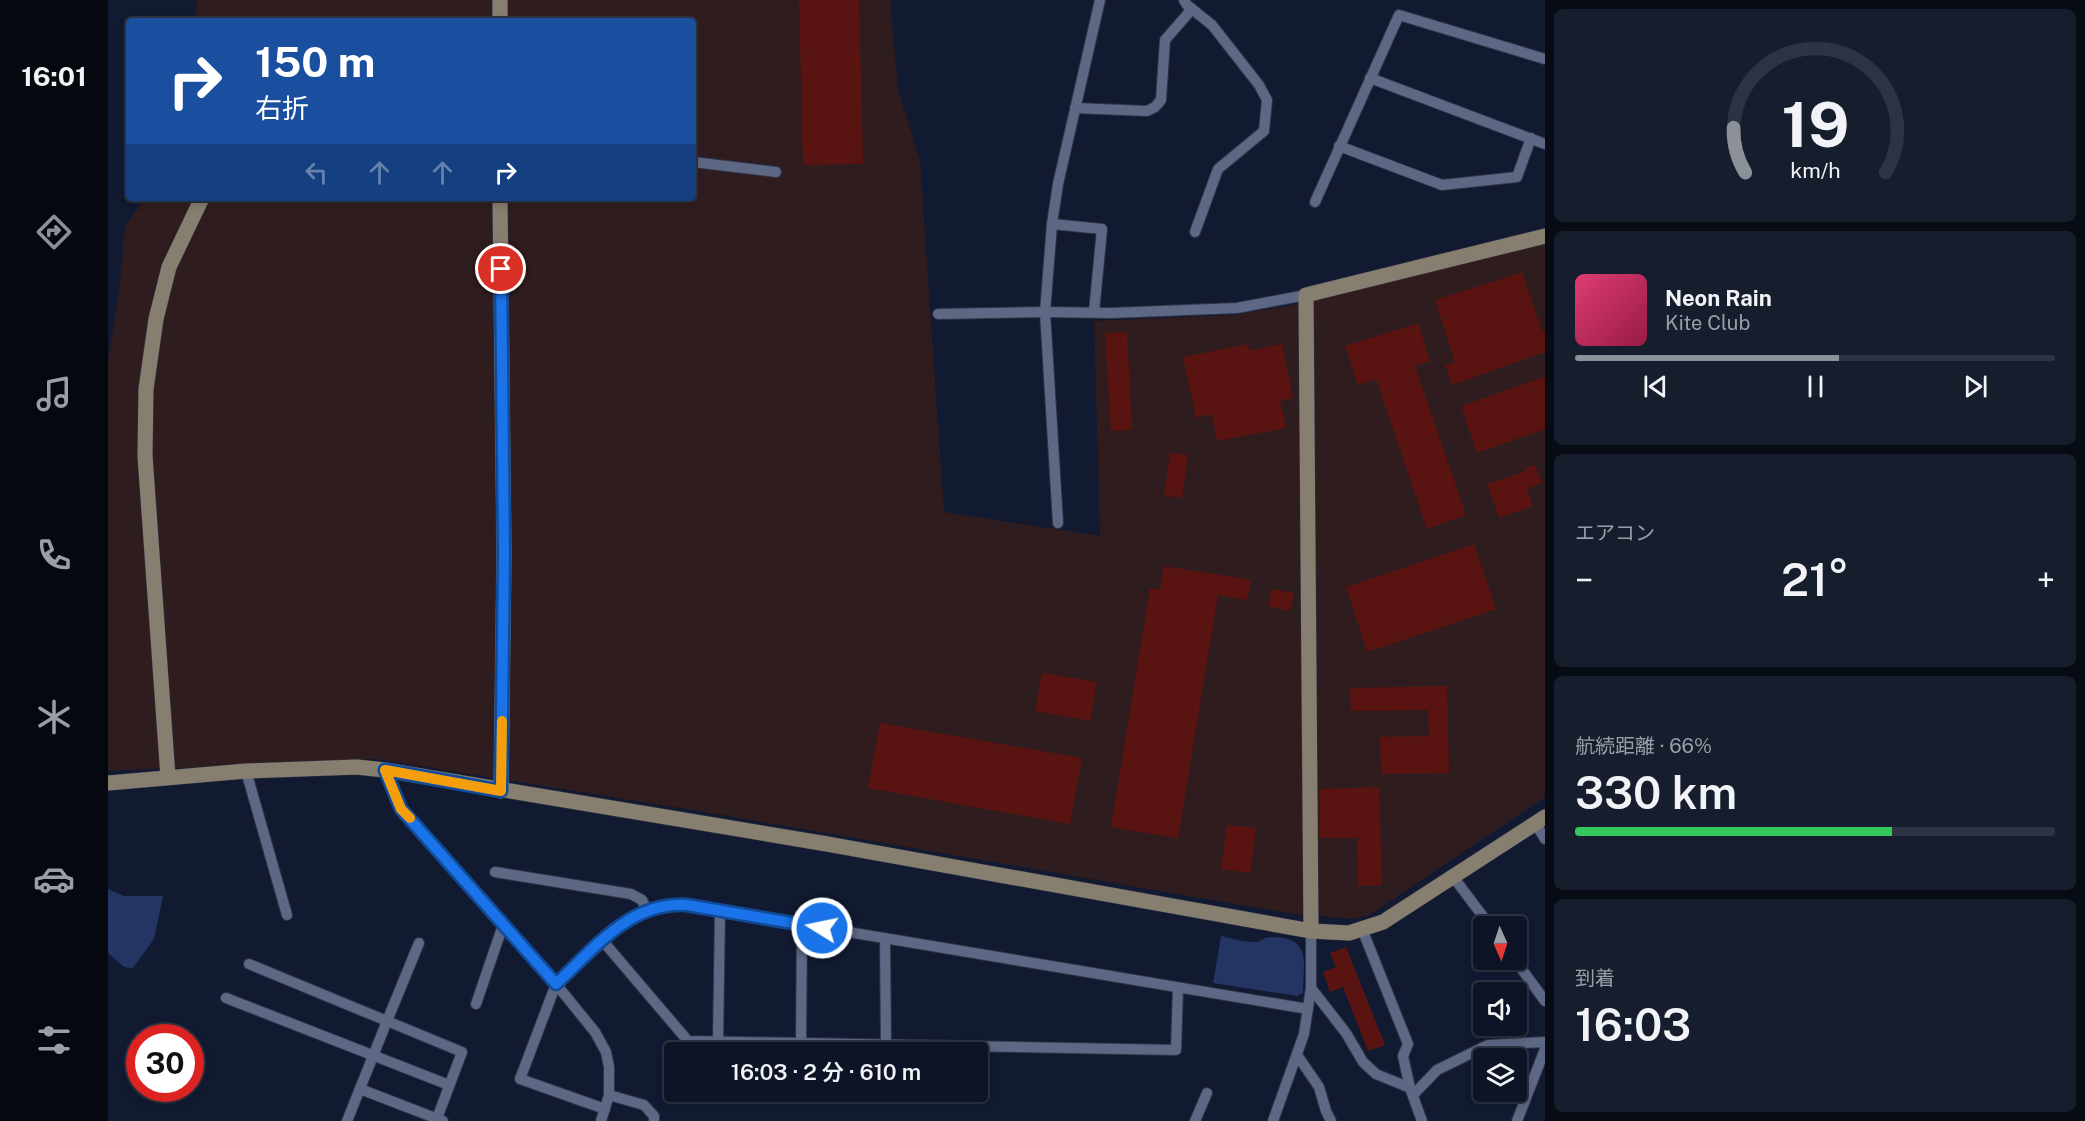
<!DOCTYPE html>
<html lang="ja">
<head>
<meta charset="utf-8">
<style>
  :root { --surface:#0d1425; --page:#161d2d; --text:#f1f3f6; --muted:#9a9ea7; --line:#2d3342; --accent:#8c9099 }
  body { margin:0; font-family:"Public Sans","Noto Sans JP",sans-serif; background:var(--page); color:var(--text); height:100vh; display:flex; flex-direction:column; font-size:22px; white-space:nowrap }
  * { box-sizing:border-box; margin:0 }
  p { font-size:20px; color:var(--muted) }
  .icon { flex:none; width:33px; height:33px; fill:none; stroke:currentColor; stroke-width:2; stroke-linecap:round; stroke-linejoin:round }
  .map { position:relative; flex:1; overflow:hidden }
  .drawer { display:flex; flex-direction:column; gap:9px; padding:9px; background:#070b14; width:540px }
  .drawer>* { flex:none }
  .top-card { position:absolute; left:18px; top:18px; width:570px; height:183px; border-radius:6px; box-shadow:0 3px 9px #0003,0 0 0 2px var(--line); background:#1a4fa0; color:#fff; overflow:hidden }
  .needle { width:39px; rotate:177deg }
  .tools { position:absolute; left:1365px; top:916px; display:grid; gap:12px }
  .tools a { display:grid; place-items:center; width:54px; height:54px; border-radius:6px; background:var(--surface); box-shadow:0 3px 9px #0003,0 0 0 2px var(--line); font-size:30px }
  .speed { position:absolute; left:18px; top:1024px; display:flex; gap:12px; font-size:30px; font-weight:700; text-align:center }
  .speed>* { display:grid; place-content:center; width:78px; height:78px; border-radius:50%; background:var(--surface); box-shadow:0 3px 9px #0003,0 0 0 2px var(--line); line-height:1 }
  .speed .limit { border:9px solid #d22; background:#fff; color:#111 }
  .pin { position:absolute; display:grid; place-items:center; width:51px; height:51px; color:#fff; margin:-26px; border:3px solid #fff; border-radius:50%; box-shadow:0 2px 6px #0007 }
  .me { position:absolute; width:66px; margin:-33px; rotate:280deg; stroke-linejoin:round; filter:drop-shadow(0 0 4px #0008) }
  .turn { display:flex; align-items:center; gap:21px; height:126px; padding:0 30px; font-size:27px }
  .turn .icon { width:78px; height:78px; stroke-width:2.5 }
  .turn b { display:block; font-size:42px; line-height:51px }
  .lanes { display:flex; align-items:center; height:57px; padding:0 30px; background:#0003; justify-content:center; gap:30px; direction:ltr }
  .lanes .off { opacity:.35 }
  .big { font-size:45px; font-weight:600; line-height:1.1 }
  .drawer .card { flex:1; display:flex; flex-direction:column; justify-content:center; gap:9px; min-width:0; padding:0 21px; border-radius:9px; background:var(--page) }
  .drawer .dial { align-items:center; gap:0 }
  .dial svg { height:156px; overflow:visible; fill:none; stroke:var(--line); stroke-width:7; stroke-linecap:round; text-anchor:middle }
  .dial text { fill:var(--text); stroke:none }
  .song { display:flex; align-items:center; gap:18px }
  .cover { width:72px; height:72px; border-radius:9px; background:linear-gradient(135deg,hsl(340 70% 55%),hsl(340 70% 35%)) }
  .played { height:6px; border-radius:3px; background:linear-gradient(90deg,var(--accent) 55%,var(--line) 55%) }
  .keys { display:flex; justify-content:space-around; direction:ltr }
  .heat { display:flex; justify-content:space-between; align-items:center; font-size:33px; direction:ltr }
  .charge { height:9px; border-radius:4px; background:linear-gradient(90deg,#34c759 66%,var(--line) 0) }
  .trip { position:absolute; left:556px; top:1042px; width:324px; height:60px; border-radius:6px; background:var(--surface); box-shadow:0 3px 9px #0003,0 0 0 2px var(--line); font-weight:600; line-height:60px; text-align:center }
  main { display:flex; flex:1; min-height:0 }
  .dock { display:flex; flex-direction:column; width:108px; justify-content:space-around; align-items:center; background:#05080f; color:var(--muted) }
  .dock .icon { width:42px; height:42px }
  .dock .selected { color:var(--accent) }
  .dock b { font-size:27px; color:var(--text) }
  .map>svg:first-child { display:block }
  .industrial { fill:#2f1c1e }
  .green { fill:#243564 }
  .building { fill:#591412 }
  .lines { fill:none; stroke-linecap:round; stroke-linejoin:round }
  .street-casing { stroke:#323548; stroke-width:12 }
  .secondary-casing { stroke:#323548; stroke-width:16 }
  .street { stroke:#5d6885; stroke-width:10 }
  .secondary { stroke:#867e6f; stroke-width:15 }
  .route-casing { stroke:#114b97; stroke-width:15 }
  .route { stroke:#1a73e8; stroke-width:10 }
  .slow { stroke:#f59e0b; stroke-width:10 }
</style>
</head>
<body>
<main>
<nav class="dock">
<b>16:01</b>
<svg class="icon selected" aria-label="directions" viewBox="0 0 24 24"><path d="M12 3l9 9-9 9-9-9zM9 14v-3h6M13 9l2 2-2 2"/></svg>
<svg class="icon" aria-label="music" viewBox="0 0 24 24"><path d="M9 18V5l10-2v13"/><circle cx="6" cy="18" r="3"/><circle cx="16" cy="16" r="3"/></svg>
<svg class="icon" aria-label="phone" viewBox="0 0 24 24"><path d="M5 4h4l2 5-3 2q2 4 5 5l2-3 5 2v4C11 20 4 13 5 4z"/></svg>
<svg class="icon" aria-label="climate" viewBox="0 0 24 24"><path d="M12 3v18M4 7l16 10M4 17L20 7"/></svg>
<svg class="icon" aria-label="car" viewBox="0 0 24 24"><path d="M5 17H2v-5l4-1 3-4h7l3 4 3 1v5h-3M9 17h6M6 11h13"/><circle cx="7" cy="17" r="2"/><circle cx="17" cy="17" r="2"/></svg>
<svg class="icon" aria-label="filters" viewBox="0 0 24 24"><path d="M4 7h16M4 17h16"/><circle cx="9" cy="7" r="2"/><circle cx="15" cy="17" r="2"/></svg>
</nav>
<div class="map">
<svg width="1437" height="1121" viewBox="0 0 1437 1121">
  <rect width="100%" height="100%" fill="#111a31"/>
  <polygon class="industrial" points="89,0 782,0 790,91 812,160 836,512 992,536 986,321 1125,315 1180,306 1437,243 1437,797 1262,915 1244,919 1179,913 597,812 268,759 0,771 0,360 11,292 17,226 37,198 585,198 585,21 88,21"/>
  <g class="green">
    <polygon points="0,889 16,896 55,896 46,939 25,968 16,967 0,953"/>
    <path d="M1113,936C1123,938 1135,942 1145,942C1152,943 1156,937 1162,937C1205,937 1195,962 1195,993L1189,996L1105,983Z"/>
  </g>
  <g class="building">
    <polygon points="691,0 751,0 755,164 695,165"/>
    <polygon points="1414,272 1434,331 1437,330 1437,352 1344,385 1337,365 1347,362 1327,300"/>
    <polygon points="1310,323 1322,361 1307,366 1358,515 1319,529 1268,379 1250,385 1237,346"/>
    <polygon points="1019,332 1024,430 1003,431 997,333"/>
    <polygon points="1140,344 1141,351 1174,344 1185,398 1172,401 1178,428 1109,441 1104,414 1088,418 1075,357"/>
    <polygon points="1437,377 1437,429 1369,453 1353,406"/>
    <polygon points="1062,453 1080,455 1074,498 1056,496"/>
    <polygon points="1427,465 1434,483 1419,489 1425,506 1391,518 1379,484 1418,471 1418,468"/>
    <polygon points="1366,544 1388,609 1259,652 1238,587"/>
    <polygon points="1056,566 1143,580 1139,600 1110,595 1070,838 1003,827 1042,588 1052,590"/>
    <polygon points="1164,589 1186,593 1182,611 1160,606"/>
    <polygon points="934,673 989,682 982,721 927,711"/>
    <polygon points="1339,686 1341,773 1273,774 1272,737 1321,736 1320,710 1243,711 1242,688"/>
    <polygon points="772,723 974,758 962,824 760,788"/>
    <polygon points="1271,787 1274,885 1250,886 1249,838 1212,838 1212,789"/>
    <polygon points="1119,825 1148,828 1142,873 1113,869"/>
    <polygon points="1238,947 1277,1045 1260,1051 1235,987 1222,992 1215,972 1228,967 1222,953"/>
  </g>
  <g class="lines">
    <defs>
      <g id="street">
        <polyline points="992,0 950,184 944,224 937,312 1003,313 1129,308 1198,295"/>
        <polyline points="1076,0 1079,5 1104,25 1151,85 1159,100 1156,131 1110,169 1087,232"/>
        <polyline points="1262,78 1437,144"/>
        <polyline points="967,108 1039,111 1047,107 1053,100 1057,40 1084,9"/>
        <polyline points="1231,146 1334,185 1409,177 1423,138"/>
        <polyline points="585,162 668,172"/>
        <polyline points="1207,202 1291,15 1437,59"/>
        <polyline points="944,224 994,229 986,312"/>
        <polyline points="830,314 937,312 950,523"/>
        <polyline points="277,770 293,809 448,984 487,1032 498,1052 501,1067 501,1095 493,1121"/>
        <polyline points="138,771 179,915"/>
        <polyline points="1427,823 1437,839"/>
        <polyline points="387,872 523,894 534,900 539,910"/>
        <polyline points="1346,878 1383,927"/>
        <polyline points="1254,929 1300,1044 1295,1056 1302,1088"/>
        <polyline points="777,939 778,1045"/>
        <polyline points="494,940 580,1041 1068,1050 1070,988"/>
        <polyline points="311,943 279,1021 354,1052 328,1121"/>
        <polyline points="1407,960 1437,1001"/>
        <polyline points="141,964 279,1021 239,1121"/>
        <polyline points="1203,988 1238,1033 1255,1062 1268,1074 1302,1088 1314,1121"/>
        <polyline points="118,998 341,1085"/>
        <polyline points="368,1004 395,925"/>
        <polyline points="610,1041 612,911"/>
        <polyline points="693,1043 694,924"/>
        <polyline points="1189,1055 1211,1087 1218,1111 1223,1121"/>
        <polyline points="252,1089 335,1121"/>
        <polyline points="501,1095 536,1105 546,1116 546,1121"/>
        <polyline points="1305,1095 1329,1070 1380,1045 1437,1042"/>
        <polyline points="497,1109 412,1079 448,984 520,919 548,907 563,904 579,905 1200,1009"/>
        <polyline points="1087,1121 1099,1093"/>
        <polyline points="1165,1121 1196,1034 1203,988 1203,931"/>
        <polyline points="1409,1121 1437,1049"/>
      </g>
      <g id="secondary">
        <polyline points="392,21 392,0"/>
        <polyline points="392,198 396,554 393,791"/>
        <polyline points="60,777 37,456 38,389 48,319 61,267 94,198"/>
        <polyline points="0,783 138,771 249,767 277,770 719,844 1203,931 1241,933 1275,922 1437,817"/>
        <polyline points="1203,931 1198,295 1437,236"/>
      </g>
    </defs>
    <use href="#street" class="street-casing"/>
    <use href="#secondary" class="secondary-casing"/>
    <use href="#street" class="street"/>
    <use href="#secondary" class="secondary"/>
  </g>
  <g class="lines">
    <defs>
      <path id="route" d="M393,269L396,554L393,791L277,770L293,809L448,984C487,948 521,902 579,905L714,928"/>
    </defs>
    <use href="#route" class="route-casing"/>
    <use href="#route" class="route"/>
    <polyline class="slow" points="302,818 293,809 277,770 393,791 394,721"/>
  </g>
</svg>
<div class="tools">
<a><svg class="needle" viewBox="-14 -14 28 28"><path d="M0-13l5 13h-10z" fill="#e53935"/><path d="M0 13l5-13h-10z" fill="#9a9ea7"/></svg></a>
<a><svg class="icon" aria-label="sound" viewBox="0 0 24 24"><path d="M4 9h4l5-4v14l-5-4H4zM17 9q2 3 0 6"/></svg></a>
<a><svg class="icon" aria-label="layers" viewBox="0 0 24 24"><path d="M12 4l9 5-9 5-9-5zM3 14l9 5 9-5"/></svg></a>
</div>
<div class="speed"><div class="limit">30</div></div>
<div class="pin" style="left:393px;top:269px;background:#d93025"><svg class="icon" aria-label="arrive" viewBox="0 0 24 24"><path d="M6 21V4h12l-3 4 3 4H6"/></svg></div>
<svg class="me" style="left:714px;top:928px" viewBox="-20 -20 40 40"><circle r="17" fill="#1a73e8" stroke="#fff" stroke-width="3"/><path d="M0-11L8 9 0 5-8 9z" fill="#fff"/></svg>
<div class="trip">16:03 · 2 分 · 610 m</div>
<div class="top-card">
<div class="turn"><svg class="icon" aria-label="right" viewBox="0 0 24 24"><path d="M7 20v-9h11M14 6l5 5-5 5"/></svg><div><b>150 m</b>右折</div></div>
<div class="lanes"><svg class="icon off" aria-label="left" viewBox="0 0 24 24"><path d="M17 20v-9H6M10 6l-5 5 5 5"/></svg><svg class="icon off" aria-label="ahead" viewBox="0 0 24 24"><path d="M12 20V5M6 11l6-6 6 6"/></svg><svg class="icon off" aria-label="ahead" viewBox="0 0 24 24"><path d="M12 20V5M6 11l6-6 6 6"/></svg><svg class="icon" aria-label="right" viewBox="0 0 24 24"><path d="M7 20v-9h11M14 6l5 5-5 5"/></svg></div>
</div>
</div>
<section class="drawer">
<div class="card dial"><svg viewBox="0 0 100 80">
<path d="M14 69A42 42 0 1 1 86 69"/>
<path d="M14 69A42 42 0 0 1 8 46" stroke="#8c9099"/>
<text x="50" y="56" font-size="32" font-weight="700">19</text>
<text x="50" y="72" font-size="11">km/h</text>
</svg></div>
<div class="card">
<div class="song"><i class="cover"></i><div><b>Neon Rain</b><p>Kite Club</p></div></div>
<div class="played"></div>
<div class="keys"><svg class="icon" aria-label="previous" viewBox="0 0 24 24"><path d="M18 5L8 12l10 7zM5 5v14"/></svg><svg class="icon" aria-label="pause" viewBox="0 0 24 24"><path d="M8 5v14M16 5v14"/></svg><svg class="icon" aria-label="next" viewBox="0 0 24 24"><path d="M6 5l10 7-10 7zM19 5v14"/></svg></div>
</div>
<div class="card"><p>エアコン</p>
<div class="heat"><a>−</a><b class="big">21°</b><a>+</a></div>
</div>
<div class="card"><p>航続距離 · 66%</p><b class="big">330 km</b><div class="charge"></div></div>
<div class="card"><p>到着</p><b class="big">16:03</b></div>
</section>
</main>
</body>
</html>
